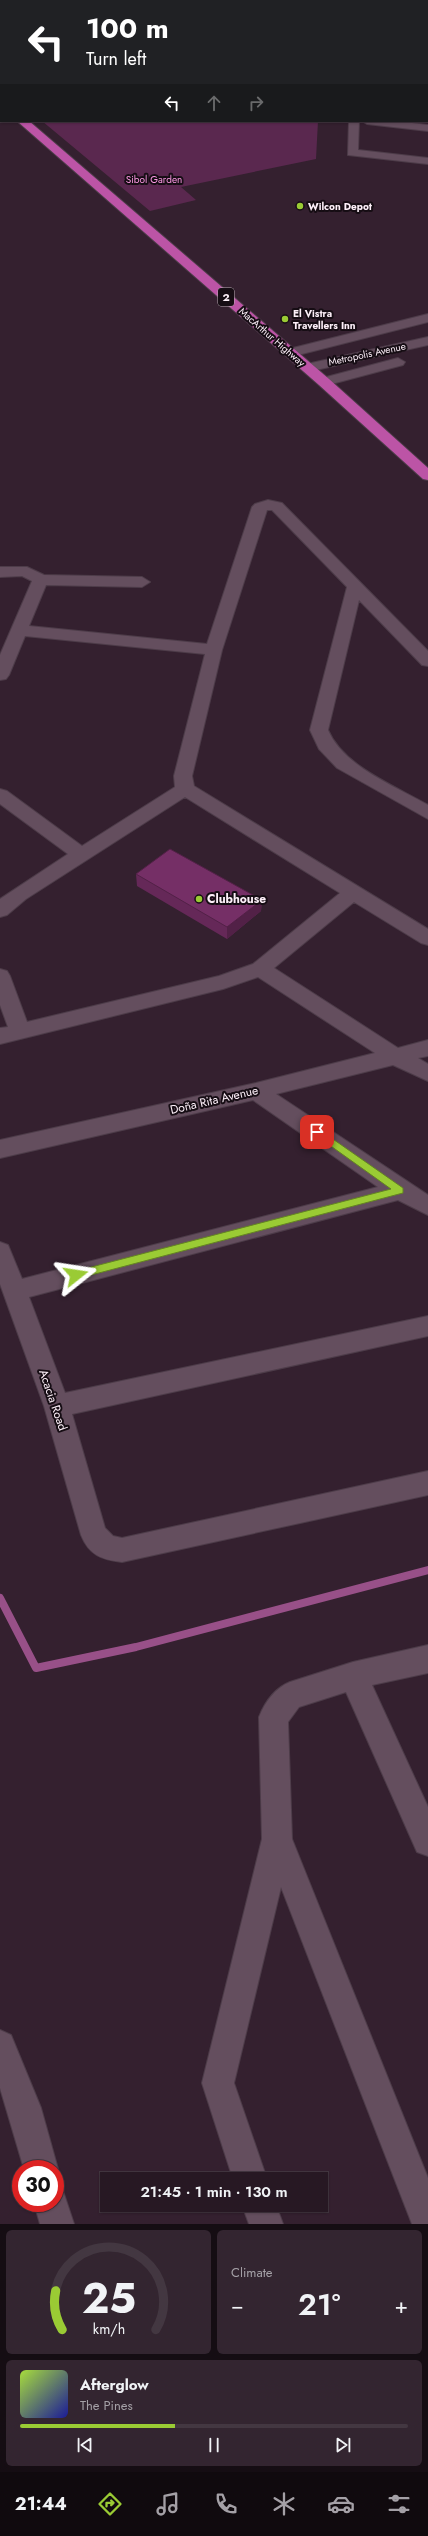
<!DOCTYPE html>
<html lang="en">
<head>
<meta charset="utf-8">
<style>
  :root { --surface:#271823; --page:#332530; --text:#f1f3f6; --muted:#a4a0a6; --line:#433741; --accent:#9acb34 }
  body { margin:0; font-family:Jost,sans-serif; background:var(--page); color:var(--text); height:100vh; display:flex; flex-direction:column; font-size:15px; white-space:nowrap }
  * { box-sizing:border-box; margin:0 }
  p { font-size:13px; color:var(--muted) }
  .icon { flex:none; width:22px; height:22px; fill:none; stroke:currentColor; stroke-width:2; stroke-linecap:round; stroke-linejoin:round }
  .map { position:relative; height:2224px; overflow:hidden }
  .panel { display:flex; flex-direction:column; gap:6px; padding:6px; background:#150d13; flex:1 }
  .panel>* { flex:none }
  .hud { position:absolute; left:0px; top:0px; width:428px; height:122px; box-shadow:0 1px 3px #0004,0 0 0 1px var(--line); background:#202124; color:#fff; overflow:hidden }
  .speed { position:absolute; left:12px; top:2160px; display:flex; gap:8px; font-size:20px; font-weight:700; text-align:center }
  .speed>* { display:grid; place-content:center; width:52px; height:52px; border-radius:50%; background:var(--surface); box-shadow:0 1px 3px #0004,0 0 0 1px var(--line); line-height:1 }
  .speed .limit { border:6px solid #d22; background:#fff; color:#111 }
  .pin { position:absolute; display:grid; place-items:center; width:34px; height:34px; color:#fff; margin:-17px; border-radius:8px; box-shadow:0 2px 6px #0006 }
  .me { position:absolute; width:44px; margin:-22px; rotate:75deg; stroke-linejoin:round; filter:drop-shadow(0 0 3px #0008) }
  .turn { display:flex; align-items:center; gap:14px; height:84px; padding:0 20px; font-size:18px }
  .turn .icon { width:52px; height:52px; stroke-width:2.5 }
  .turn b { display:block; font-size:28px; line-height:34px }
  .lanes { display:flex; align-items:center; height:38px; padding:0 20px; background:#0003; justify-content:center; gap:20px; direction:ltr }
  .lanes .off { opacity:.35 }
  .big { font-size:30px; font-weight:600; line-height:1.1 }
  .panel .widget { flex:1; display:flex; flex-direction:column; justify-content:center; gap:6px; min-width:0; padding:0 14px; border-radius:6px; background:var(--page) }
  .panel .dial { align-items:center; gap:0 }
  .dial svg { height:104px; overflow:visible; fill:none; stroke:var(--line); stroke-width:7; stroke-linecap:round; text-anchor:middle }
  .dial text { fill:var(--text); stroke:none }
  .song { display:flex; align-items:center; gap:12px }
  .cover { width:48px; height:48px; border-radius:6px; background:linear-gradient(135deg,hsl(80 70% 55%),hsl(240 70% 35%)) }
  .played { height:4px; border-radius:2px; background:linear-gradient(90deg,var(--accent) 40%,var(--line) 40%) }
  .keys { display:flex; justify-content:space-around; direction:ltr }
  .heat { display:flex; justify-content:space-between; align-items:center; font-size:22px; direction:ltr }
  .panel .tiles { flex:1; display:grid; gap:6px; grid-template-columns:1fr 1fr }
  .widget:last-child { grid-column:span 2 }
  .trip { position:absolute; left:100px; top:2172px; width:228px; height:40px; border-radius:0px; background:var(--surface); box-shadow:0 1px 3px #0004,0 0 0 1px var(--line); font-weight:600; line-height:40px; text-align:center }
  .menu { display:flex; height:64px; justify-content:space-around; align-items:center; background:#100a0e; color:var(--muted) }
  .menu .icon { width:28px; height:28px }
  .menu .active { color:var(--accent) }
  .menu b { font-size:18px; color:var(--text) }
  .map>svg:first-child { display:block }
  .green { fill:#5a284f }
  .lines { fill:none; stroke-linecap:round; stroke-linejoin:round }
  .stream { stroke:#985088; stroke-width:8 }
  .minor-casing { stroke:#4d3c49; stroke-width:2 }
  .highway-casing { stroke:#4d3c49; stroke-width:2 }
  .minor { fill:#644e5e; fill-rule:evenodd }
  .highway { fill:#bc54a6; fill-rule:evenodd }
  .wall { fill:#652858 }
  .shaded-wall { fill:#522147 }
  .building { fill:#752f66; stroke:#522147 }
  .route { fill:#9acb34; stroke:#648422 }
  .poi-dot { fill:#9acb34; stroke:#160d14; stroke-width:1.5 }
  .labels { text-anchor:middle; dominant-baseline:central; stroke-width:4; stroke-linejoin:round; paint-order:stroke }
  .far-park-label { font-size:10px; fill:#fd99e5; stroke:#160d14 }
  .far-poi-label { font-size:10px; font-weight:bold; fill:#fdf0f9; stroke:#160d14; text-anchor:start }
  .far-street-label { font-size:10px; fill:#fdf0f9; stroke:#160d14 }
  .shield { fill:#160d14; stroke:#b8acb4; stroke-width:1 }
  .shield-label { font-size:11px; font-weight:bold; fill:#fdf0f9 }
  .poi-label { font-size:12px; font-weight:bold; fill:#fdf0f9; stroke:#160d14; text-anchor:start }
  .street-label { font-size:12px; fill:#fdf0f9; stroke:#160d14 }
</style>
</head>
<body>
<div class="map">
<svg width="428" height="2224" viewBox="0 0 428 2224">
  <rect width="100%" height="100%" fill="#34202f"/>
  <g class="green">
    <polygon points="0,0 142,0 1,1 0,39"/>
    <polygon points="42,121 318,121 316,159 181,187 196,200 150,211"/>
  </g>
  <g class="lines">
    <polyline class="stream" points="0,1598 36,1668 136,1647 428,1570"/>
    <defs>
      <g id="minor">
        <polygon points="308,0 325,0 326,1 309,1"/>
        <polygon points="393,0 423,0 424,1 394,1"/>
        <rect x="427" y="15" width="1" height="6"/>
        <polygon points="427,65 428,65 427,72"/>
        <rect x="0" y="87" width="1" height="6"/>
        <rect x="427" y="87" width="1" height="6"/>
        <rect x="427" y="104" width="1" height="6"/>
        <polygon points="349,121 359,121 358,150 428,158 428,164 348,155"/>
        <polygon points="362,121 396,121 428,125 428,131 367,124"/>
        <polygon points="428,314 428,322 290,357 283,353 285,350"/>
        <polygon points="428,337 428,345 307,372 300,368 307,364"/>
        <polygon points="398,358 405,362 403,365 324,386 317,382 319,379"/>
        <path d="M268,500L282,503L428,651V666L422,665L359,600L328,730C343,766 395,786 428,805V819L337,768L319,749L310,730L347,587L272,510H267L222,650L192,776L194,786L428,929V945L421,943L354,902L274,968L398,1048L428,1040V1056L418,1058L428,1064V1081L393,1065L276,1094L428,1195V1215L398,1200L29,1297L65,1393L428,1316V1336L72,1414L105,1528L113,1536L122,1538L428,1471V1495L122,1562C102,1560 89,1555 81,1535L44,1406L0,1284V1242L8,1245L22,1279L378,1187L253,1100L0,1158V1140L256,1083L375,1053L258,977L223,989L0,1044V1028L8,1027L0,1005V969L7,971L10,976L27,1022L219,976L253,964L340,893L185,797L26,899L7,915L0,917V899L68,854L0,804V789L7,791L82,846L175,787L174,776L205,654L25,636L9,675L6,679L0,680V655L32,581L22,576L0,577V567H27L44,575L142,577L150,582L142,587L46,585L29,626L207,644L252,507L255,504Z"/>
        <path d="M428,1645V1673L372,1685L428,1807V1856L417,1852L346,1692L299,1707L288,1722L292,1839L428,2178V2224H412L281,1887L234,2083L267,2179H233L202,2083L262,1839L259,1717C265,1702 275,1688 290,1682L353,1662Z"/>
        <polygon points="0,2030 11,2035 41,2108 58,2169 55,2176 55,2169 24,2169 0,2088"/>
        <polygon points="55,2188 63,2191 74,2224 40,2224 34,2203 55,2203"/>
        <polygon points="242,2205 276,2205 283,2224 249,2224"/>
      </g>
      <g id="highway">
        <rect x="0" y="99" width="1" height="7"/>
        <polygon points="17,121 29,121 329,379 428,468 428,480 423,479 319,385"/>
      </g>
    </defs>
    <use href="#minor" class="minor-casing"/>
    <use href="#highway" class="highway-casing"/>
    <use href="#minor" class="minor"/>
    <use href="#highway" class="highway"/>
  </g>
  <polygon class="wall" points="136,874 262,900 261,911 227,939 137,886"/>
  <polygon class="shaded-wall" points="262,900 261,911 227,939 227,927"/>
  <polygon class="building" points="170,849 262,900 227,927 136,874"/>
  <polygon class="route" points="317,1128 403,1188 403,1193 76,1279 72,1278 71,1275 76,1271 391,1189 314,1134 314,1129"/>
  <g class="poi-dot">
    <circle cx="300" cy="206" r="4"/>
    <circle cx="285" cy="319" r="4"/>
    <circle cx="199" cy="899" r="4"/>
  </g>
  <g class="labels">
    <g class="far-park-label">
      <text x="154" y="179">Sibol Garden</text>
    </g>
    <g class="far-poi-label">
      <text x="308" y="206">Wilcon Depot</text>
      <text x="293" y="313">El Vistra<tspan x="293" dy="12">Travellers Inn</tspan></text>
    </g>
    <g class="far-street-label">
      <text transform="translate(272 337) rotate(41)">MacArthur Highway</text>
      <text transform="translate(367 354) rotate(-12)">Metropolis Avenue</text>
    </g>
    <rect class="shield" x="218" y="288" width="16" height="18" rx="3"/>
    <g class="shield-label">
      <text x="226" y="297">2</text>
    </g>
    <g class="poi-label">
      <text x="207" y="899">Clubhouse</text>
    </g>
    <g class="street-label">
      <text transform="translate(214 1100) rotate(-13)">Doña Rita Avenue</text>
      <text transform="translate(53 1400) rotate(71)">Acacia Road</text>
    </g>
  </g>
</svg>
<div class="speed"><div class="limit">30</div></div>
<div class="pin" style="left:317px;top:1132px;background:#d93025"><svg class="icon" aria-label="arrive" viewBox="0 0 24 24"><path d="M6 21V4h12l-3 4 3 4H6"/></svg></div>
<svg class="me" style="left:76px;top:1275px" viewBox="-20 -20 40 40"><path d="M0-17L14 15 0 8-14 15z" fill="#9acb34" stroke="#fff" stroke-width="4"/></svg>
<div class="trip">21:45 · 1 min · 130 m</div>
<div class="hud">
<div class="turn"><svg class="icon" aria-label="left" viewBox="0 0 24 24"><path d="M17 20v-9H6M10 6l-5 5 5 5"/></svg><div><b>100 m</b>Turn left</div></div>
<div class="lanes"><svg class="icon" aria-label="left" viewBox="0 0 24 24"><path d="M17 20v-9H6M10 6l-5 5 5 5"/></svg><svg class="icon off" aria-label="ahead" viewBox="0 0 24 24"><path d="M12 20V5M6 11l6-6 6 6"/></svg><svg class="icon off" aria-label="right" viewBox="0 0 24 24"><path d="M7 20v-9h11M14 6l5 5-5 5"/></svg></div>
</div>
</div>
<section class="panel">
<div class="tiles">
<div class="widget dial"><svg viewBox="0 0 100 80">
<path d="M14 69A42 42 0 1 1 86 69"/>
<path d="M14 69A42 42 0 0 1 9 39" stroke="#9acb34"/>
<text x="50" y="56" font-size="32" font-weight="700">25</text>
<text x="50" y="72" font-size="11">km/h</text>
</svg></div>
<div class="widget"><p>Climate</p>
<div class="heat"><a>−</a><b class="big">21°</b><a>+</a></div>
</div>
<div class="widget">
<div class="song"><i class="cover"></i><div><b>Afterglow</b><p>The Pines</p></div></div>
<div class="played"></div>
<div class="keys"><svg class="icon" aria-label="previous" viewBox="0 0 24 24"><path d="M18 5L8 12l10 7zM5 5v14"/></svg><svg class="icon" aria-label="pause" viewBox="0 0 24 24"><path d="M8 5v14M16 5v14"/></svg><svg class="icon" aria-label="next" viewBox="0 0 24 24"><path d="M6 5l10 7-10 7zM19 5v14"/></svg></div>
</div>
</div>
</section>
<nav class="menu">
<b>21:44</b>
<svg class="icon active" aria-label="directions" viewBox="0 0 24 24"><path d="M12 3l9 9-9 9-9-9zM9 14v-3h6M13 9l2 2-2 2"/></svg>
<svg class="icon" aria-label="music" viewBox="0 0 24 24"><path d="M9 18V5l10-2v13"/><circle cx="6" cy="18" r="3"/><circle cx="16" cy="16" r="3"/></svg>
<svg class="icon" aria-label="phone" viewBox="0 0 24 24"><path d="M5 4h4l2 5-3 2q2 4 5 5l2-3 5 2v4C11 20 4 13 5 4z"/></svg>
<svg class="icon" aria-label="climate" viewBox="0 0 24 24"><path d="M12 3v18M4 7l16 10M4 17L20 7"/></svg>
<svg class="icon" aria-label="car" viewBox="0 0 24 24"><path d="M5 17H2v-5l4-1 3-4h7l3 4 3 1v5h-3M9 17h6M6 11h13"/><circle cx="7" cy="17" r="2"/><circle cx="17" cy="17" r="2"/></svg>
<svg class="icon" aria-label="filters" viewBox="0 0 24 24"><path d="M4 7h16M4 17h16"/><circle cx="9" cy="7" r="2"/><circle cx="15" cy="17" r="2"/></svg>
</nav>
</body>
</html>
